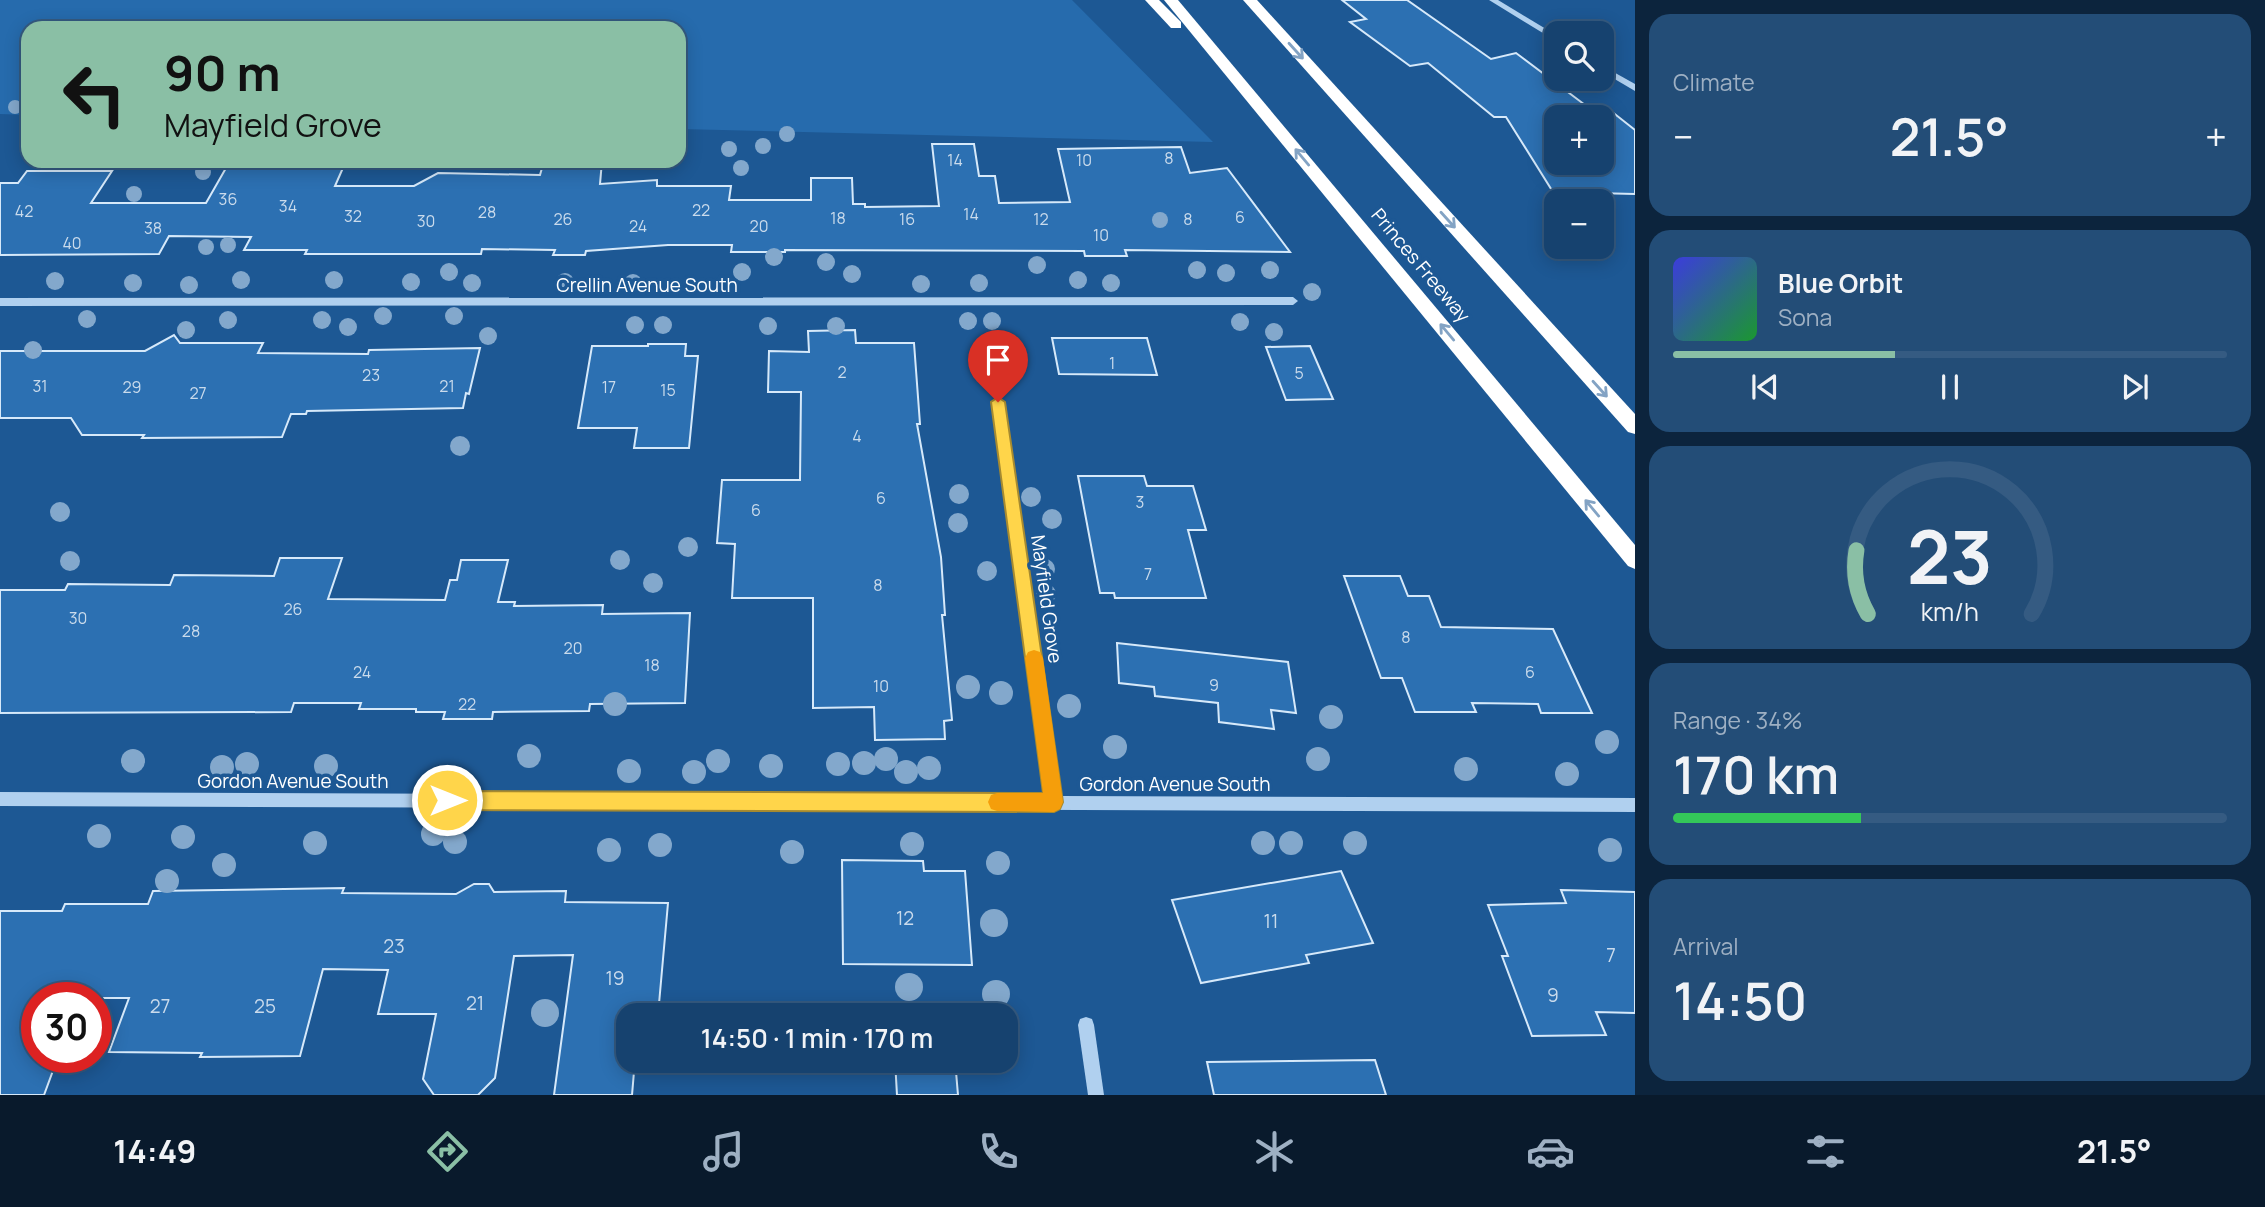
<!DOCTYPE html>
<html lang="en">
<head>
<meta charset="utf-8">
<style>
  :root { --surface:#16426f; --page:#234d77; --text:#f1f3f6; --muted:#9eb0c3; --line:#355b82; --accent:#8abfa5 }
  body { margin:0; font-family:Manrope,sans-serif; background:var(--page); color:var(--text); height:100vh; display:flex; flex-direction:column; font-size:26px; white-space:nowrap }
  * { box-sizing:border-box; margin:0 }
  p { font-size:23px; color:var(--muted) }
  .icon { flex:none; width:38px; height:38px; fill:none; stroke:currentColor; stroke-width:2; stroke-linecap:round; stroke-linejoin:round }
  .map { position:relative; flex:1; overflow:hidden }
  .panel { display:flex; flex-direction:column; gap:14px; padding:14px; background:#0c243d; width:630px }
  .panel>* { flex:none }
  .banner { position:absolute; left:21px; top:21px; width:665px; height:147px; border-radius:21px; box-shadow:0 4px 18px #0003,0 0 0 2px var(--line); background:#8abfa5; color:#111; overflow:hidden }
  .fabs { position:absolute; left:1544px; top:21px; display:grid; gap:14px }
  .fabs a { display:grid; place-items:center; width:70px; height:70px; border-radius:14px; background:var(--surface); box-shadow:0 4px 18px #0003,0 0 0 2px var(--line); font-size:35px }
  .speed { position:absolute; left:21px; top:982px; display:flex; gap:14px; font-size:35px; font-weight:700; text-align:center }
  .speed>* { display:grid; place-content:center; width:91px; height:91px; border-radius:50%; background:var(--surface); box-shadow:0 4px 18px #0003,0 0 0 2px var(--line); line-height:1 }
  .speed .limit { border:10px solid #d22; background:#fff; color:#111 }
  .pin { position:absolute; display:grid; place-items:center; width:60px; height:60px; color:#fff; margin:-72px -30px; border-radius:50% 50% 50% 0; rotate:-45deg; box-shadow:0 0 7px #0007 }
  .pin .icon { rotate:45deg }
  .me { position:absolute; width:77px; margin:-38px; rotate:90deg; stroke-linejoin:round; filter:drop-shadow(0 0 5px #0008) }
  .turn { display:flex; align-items:center; gap:24px; height:147px; padding:0 28px; font-size:32px }
  .turn .icon { width:91px; height:91px; stroke-width:2.5 }
  .turn b { display:block; font-size:49px; line-height:60px }
  .big { font-size:52px; font-weight:600; line-height:1.1 }
  .panel .card { flex:1; display:flex; flex-direction:column; justify-content:center; gap:10px; min-width:0; padding:0 24px; border-radius:21px; background:var(--page) }
  .panel .dial { align-items:center; gap:0 }
  .dial svg { height:182px; overflow:visible; fill:none; stroke:var(--line); stroke-width:7; stroke-linecap:round; text-anchor:middle }
  .dial text { fill:var(--text); stroke:none }
  .song { display:flex; align-items:center; gap:21px }
  .cover { width:84px; height:84px; border-radius:10px; background:linear-gradient(135deg,hsl(240 70% 55%),hsl(130 70% 35%)) }
  .played { height:7px; border-radius:4px; background:linear-gradient(90deg,var(--accent) 40%,var(--line) 40%) }
  .keys { display:flex; justify-content:space-around; direction:ltr }
  .heat { display:flex; justify-content:space-between; align-items:center; font-size:38px; direction:ltr }
  .charge { height:10px; border-radius:5px; background:linear-gradient(90deg,#34c759 34%,var(--line) 0) }
  .trip { position:absolute; left:616px; top:1003px; width:402px; height:70px; border-radius:21px; background:var(--surface); box-shadow:0 4px 18px #0003,0 0 0 2px var(--line); font-weight:600; line-height:70px; text-align:center }
  .dock { display:flex; height:112px; justify-content:space-around; align-items:center; background:#091a2c; color:var(--muted) }
  .dock .icon { width:49px; height:49px }
  .dock .active { color:var(--accent) }
  .dock b { font-size:32px; color:var(--text) }
  main { display:flex; flex:1; min-height:0 }
  .map>svg:first-child { display:block }
  .green { fill:#266bad }
  .building { fill:#2c70b2; stroke:#d6e9fa; stroke-width:2; fill-rule:evenodd }
  .lines { fill:none; stroke-linecap:round; stroke-linejoin:round }
  .minor { fill:#b0d0ef; fill-rule:evenodd }
  .highway { fill:#fff; fill-rule:evenodd }
  .tree { fill:#83a8cc }
  .oneway { stroke:#83a3c4 }
  .route { fill:#ffd54a; stroke:#a68a30; stroke-width:2 }
  .slow { fill:#f59e0b }
  .labels { text-anchor:middle; dominant-baseline:central; stroke-width:7; stroke-linejoin:round; paint-order:stroke }
  .number-label { font-size:16px; fill:#cadbec }
  .street-label { font-size:19px; fill:#fff; stroke:#1d5894 }
  .near-number-label { font-size:19px; fill:#cadbec }
</style>
</head>
<body>
<main>
<div class="map">
<svg width="1635" height="1095" viewBox="0 0 1635 1095">
  <rect width="100%" height="100%" fill="#1d5894"/>
  <polygon class="green" points="0,0 1072,0 1213,142 679,129 679,28 28,28 28,115 0,114"/>
  <g class="building">
    <path d="M1342,0H1407L1491,59L1516,53L1597,114L1611,111L1635,130V194L1553,192L1506,117H1494L1428,63L1410,66L1350,22L1366,19ZM1556,117H1601V163H1556Z"/>
    <polygon points="932,144 974,144 979,176 995,176 999,203 1070,202 1058,149 1181,147 1190,173 1227,168 1290,252 1125,250 1127,256 1085,256 1084,251 785,250 785,252 731,252 732,245 668,245 586,251 585,255 553,255 555,250 482,249 481,254 305,254 307,250 244,250 251,237 169,236 159,254 0,255 0,183 18,183 27,171 112,171 91,203 206,203 230,161 346,161 335,186 414,186 438,173 540,175 544,161 602,161 600,184 657,180 657,186 731,186 729,200 811,200 811,178 852,178 853,204 865,204 865,207 939,206"/>
    <polygon points="855,330 856,343 914,343 920,424 917,424 941,557 945,615 942,615 952,720 944,721 945,739 875,740 874,707 813,708 813,598 732,598 735,544 717,543 722,480 800,480 801,392 768,392 769,351 809,352 808,331"/>
    <polygon points="174,335 180,343 263,343 258,353 368,354 369,350 480,348 469,394 466,393 463,408 307,411 306,414 291,414 282,437 142,438 144,435 82,435 71,418 0,418 0,351 145,351"/>
    <polygon points="1052,338 1147,338 1157,375 1059,374"/>
    <polygon points="648,344 686,344 685,356 698,356 689,448 634,448 637,428 578,428 592,346 648,346"/>
    <polygon points="1310,346 1333,399 1286,400 1266,347"/>
    <polygon points="1078,476 1144,476 1147,486 1193,486 1206,530 1188,530 1206,598 1115,598 1114,593 1100,593"/>
    <polygon points="280,558 342,558 328,599 445,600 450,580 457,580 461,560 508,560 498,602 515,602 514,606 603,605 602,614 690,613 685,703 590,704 589,711 493,712 492,719 443,719 445,712 416,712 416,709 359,709 361,703 294,703 291,712 0,713 0,590 65,590 68,584 170,585 174,575 274,576"/>
    <polygon points="1344,576 1400,576 1408,596 1429,596 1441,627 1553,629 1592,713 1541,713 1538,704 1472,703 1476,712 1415,712 1402,678 1381,678"/>
    <polygon points="1117,643 1288,662 1296,713 1271,710 1274,729 1219,722 1218,703 1155,696 1154,687 1119,683"/>
    <polygon points="842,860 923,861 924,871 965,871 972,965 843,964"/>
    <polygon points="1341,871 1373,943 1306,955 1309,963 1201,983 1172,900"/>
    <polygon points="474,884 489,884 494,892 566,891 565,902 668,903 658,1015 628,1015 628,1060 635,1060 632,1095 554,1095 573,955 514,956 495,1078 478,1095 434,1095 423,1079 436,1014 378,1014 388,970 323,969 300,1056 200,1057 202,1053 109,1052 129,998 37,998 37,1057 58,1057 44,1095 0,1095 0,911 62,911 65,904 148,904 153,891 344,888 342,893 456,894"/>
    <polygon points="1561,890 1635,892 1635,1013 1596,1012 1606,1035 1532,1036 1502,956 1508,956 1488,905 1566,903"/>
    <polygon points="895,1060 955,1060 958,1095 897,1095"/>
    <polygon points="1375,1060 1386,1095 1214,1095 1207,1062"/>
  </g>
  <g class="lines">
    <g class="minor">
      <polygon points="1489,0 1498,0 1556,35 1556,41"/>
      <polygon points="1601,65 1635,84 1635,91 1601,71"/>
      <polygon points="1293,297 1298,301 1293,305 0,306 0,298"/>
      <polygon points="998,398 1004,402 1059,796 1635,798 1635,812 0,806 0,792 1045,796 992,402"/>
      <polygon points="1086,1017 1092,1019 1094,1025 1104,1095 1088,1095 1078,1025 1080,1019"/>
    </g>
    <g class="highway">
      <polygon points="1145,0 1159,0 1181,22 1181,28 1171,28"/>
      <polygon points="1164,0 1178,0 1635,545 1635,569 1628,566"/>
      <polygon points="1243,0 1257,0 1635,414 1635,434 1628,432"/>
    </g>
  </g>
  <g class="tree">
    <circle cx="15" cy="107" r="7"/>
    <circle cx="787" cy="134" r="8"/>
    <circle cx="763" cy="146" r="8"/>
    <circle cx="729" cy="149" r="8"/>
    <circle cx="741" cy="168" r="8"/>
    <circle cx="203" cy="172" r="8"/>
    <circle cx="134" cy="194" r="8"/>
    <circle cx="1160" cy="220" r="8"/>
    <circle cx="228" cy="245" r="8"/>
    <circle cx="206" cy="247" r="8"/>
    <circle cx="774" cy="257" r="9"/>
    <circle cx="826" cy="262" r="9"/>
    <circle cx="1037" cy="265" r="9"/>
    <circle cx="1197" cy="270" r="9"/>
    <circle cx="1270" cy="270" r="9"/>
    <circle cx="449" cy="272" r="9"/>
    <circle cx="742" cy="272" r="9"/>
    <circle cx="1226" cy="273" r="9"/>
    <circle cx="852" cy="274" r="9"/>
    <circle cx="241" cy="280" r="9"/>
    <circle cx="334" cy="280" r="9"/>
    <circle cx="1078" cy="280" r="9"/>
    <circle cx="55" cy="281" r="9"/>
    <circle cx="411" cy="282" r="9"/>
    <circle cx="565" cy="282" r="9"/>
    <circle cx="133" cy="283" r="9"/>
    <circle cx="472" cy="283" r="9"/>
    <circle cx="633" cy="283" r="9"/>
    <circle cx="979" cy="283" r="9"/>
    <circle cx="1111" cy="283" r="9"/>
    <circle cx="921" cy="284" r="9"/>
    <circle cx="189" cy="285" r="9"/>
    <circle cx="1312" cy="292" r="9"/>
    <circle cx="383" cy="316" r="9"/>
    <circle cx="454" cy="316" r="9"/>
    <circle cx="87" cy="319" r="9"/>
    <circle cx="228" cy="320" r="9"/>
    <circle cx="322" cy="320" r="9"/>
    <circle cx="968" cy="321" r="9"/>
    <circle cx="992" cy="321" r="9"/>
    <circle cx="1240" cy="322" r="9"/>
    <circle cx="635" cy="325" r="9"/>
    <circle cx="663" cy="325" r="9"/>
    <circle cx="768" cy="326" r="9"/>
    <circle cx="836" cy="326" r="9"/>
    <circle cx="348" cy="327" r="9"/>
    <circle cx="186" cy="330" r="9"/>
    <circle cx="1274" cy="332" r="9"/>
    <circle cx="488" cy="336" r="9"/>
    <circle cx="33" cy="350" r="9"/>
    <circle cx="460" cy="446" r="10"/>
    <circle cx="959" cy="494" r="10"/>
    <circle cx="1031" cy="497" r="10"/>
    <circle cx="60" cy="512" r="10"/>
    <circle cx="1052" cy="519" r="10"/>
    <circle cx="958" cy="523" r="10"/>
    <circle cx="688" cy="547" r="10"/>
    <circle cx="620" cy="560" r="10"/>
    <circle cx="70" cy="561" r="10"/>
    <circle cx="1045" cy="569" r="10"/>
    <circle cx="987" cy="571" r="10"/>
    <circle cx="653" cy="583" r="10"/>
    <circle cx="1046" cy="594" r="10"/>
    <circle cx="968" cy="687" r="12"/>
    <circle cx="1001" cy="693" r="12"/>
    <circle cx="615" cy="704" r="12"/>
    <circle cx="1069" cy="706" r="12"/>
    <circle cx="1331" cy="717" r="12"/>
    <circle cx="1607" cy="742" r="12"/>
    <circle cx="1115" cy="747" r="12"/>
    <circle cx="529" cy="756" r="12"/>
    <circle cx="886" cy="759" r="12"/>
    <circle cx="1318" cy="759" r="12"/>
    <circle cx="133" cy="761" r="12"/>
    <circle cx="718" cy="761" r="12"/>
    <circle cx="864" cy="763" r="12"/>
    <circle cx="247" cy="764" r="12"/>
    <circle cx="838" cy="764" r="12"/>
    <circle cx="326" cy="766" r="12"/>
    <circle cx="771" cy="766" r="12"/>
    <circle cx="222" cy="767" r="12"/>
    <circle cx="929" cy="768" r="12"/>
    <circle cx="1466" cy="769" r="12"/>
    <circle cx="629" cy="771" r="12"/>
    <circle cx="694" cy="772" r="12"/>
    <circle cx="906" cy="772" r="12"/>
    <circle cx="1567" cy="774" r="12"/>
    <circle cx="433" cy="834" r="12"/>
    <circle cx="99" cy="836" r="12"/>
    <circle cx="183" cy="837" r="12"/>
    <circle cx="455" cy="842" r="12"/>
    <circle cx="315" cy="843" r="12"/>
    <circle cx="1263" cy="843" r="12"/>
    <circle cx="1291" cy="843" r="12"/>
    <circle cx="1355" cy="843" r="12"/>
    <circle cx="912" cy="844" r="12"/>
    <circle cx="660" cy="845" r="12"/>
    <circle cx="609" cy="850" r="12"/>
    <circle cx="1610" cy="850" r="12"/>
    <circle cx="792" cy="852" r="12"/>
    <circle cx="998" cy="863" r="12"/>
    <circle cx="224" cy="865" r="12"/>
    <circle cx="167" cy="881" r="12"/>
    <circle cx="994" cy="923" r="14"/>
    <circle cx="909" cy="987" r="14"/>
    <circle cx="996" cy="994" r="14"/>
    <circle cx="545" cy="1013" r="14"/>
  </g>
  <defs><path id="oneway-shaft" d="M-6 0H5M1.5-3L5.5 0L1.5 3" fill="none" stroke-width="1.6" stroke-linecap="round" stroke-linejoin="round" transform="scale(1.75)"/></defs>
  <g class="oneway">
    <use href="#oneway-shaft" transform="translate(1296 51) rotate(48)"/>
    <use href="#oneway-shaft" transform="translate(1302 157) rotate(-130)"/>
    <use href="#oneway-shaft" transform="translate(1448 220) rotate(48)"/>
    <use href="#oneway-shaft" transform="translate(1447 332) rotate(-130)"/>
    <use href="#oneway-shaft" transform="translate(1600 389) rotate(48)"/>
    <use href="#oneway-shaft" transform="translate(1592 508) rotate(-130)"/>
  </g>
  <polygon class="route" points="998,397 1005,402 1063,802 1060,809 1054,812 447,810 441,807 438,800 441,794 447,791 1043,793 991,402"/>
  <polygon class="slow" points="1034,650 1040,652 1043,658 1063,802 1060,809 1054,812 997,811 991,809 988,802 991,795 997,793 1043,793 1025,658 1028,652"/>
  <g class="labels">
    <g class="number-label">
      <text x="1169" y="158">8</text>
      <text x="955" y="160">14</text>
      <text x="1084" y="160">10</text>
      <text x="228" y="199">36</text>
      <text x="288" y="206">34</text>
      <text x="701" y="210">22</text>
      <text x="24" y="211">42</text>
      <text x="487" y="212">28</text>
      <text x="971" y="214">14</text>
      <text x="353" y="216">32</text>
      <text x="1240" y="217">6</text>
      <text x="838" y="218">18</text>
      <text x="563" y="219">26</text>
      <text x="907" y="219">16</text>
      <text x="1041" y="219">12</text>
      <text x="1188" y="219">8</text>
      <text x="426" y="221">30</text>
      <text x="638" y="226">24</text>
      <text x="759" y="226">20</text>
      <text x="153" y="228">38</text>
      <text x="1101" y="235">10</text>
      <text x="72" y="243">40</text>
      <text x="1112" y="363">1</text>
      <text x="842" y="372">2</text>
      <text x="1299" y="373">5</text>
      <text x="371" y="375">23</text>
      <text x="40" y="386">31</text>
      <text x="447" y="386">21</text>
      <text x="132" y="387">29</text>
      <text x="609" y="387">17</text>
      <text x="668" y="390">15</text>
      <text x="198" y="393">27</text>
      <text x="857" y="436">4</text>
      <text x="881" y="498">6</text>
      <text x="1140" y="502">3</text>
      <text x="756" y="510">6</text>
      <text x="1148" y="574">7</text>
      <text x="878" y="585">8</text>
      <text x="293" y="609">26</text>
      <text x="78" y="618">30</text>
      <text x="191" y="631">28</text>
      <text x="1406" y="637">8</text>
      <text x="573" y="648">20</text>
      <text x="652" y="665">18</text>
      <text x="362" y="672">24</text>
      <text x="1530" y="672">6</text>
      <text x="1214" y="685">9</text>
      <text x="881" y="686">10</text>
      <text x="467" y="704">22</text>
    </g>
    <g class="street-label">
      <text transform="translate(1421 265) rotate(50)">Princes Freeway</text>
      <text x="647" y="285">Crellin Avenue South</text>
      <text transform="translate(1047 599) rotate(82)">Mayfield Grove</text>
      <text x="293" y="781">Gordon Avenue South</text>
      <text x="1175" y="784">Gordon Avenue South</text>
    </g>
    <g class="near-number-label">
      <text x="905" y="918">12</text>
      <text x="1271" y="921">11</text>
      <text x="394" y="946">23</text>
      <text x="1611" y="955">7</text>
      <text x="615" y="978">19</text>
      <text x="1553" y="995">9</text>
      <text x="475" y="1003">21</text>
      <text x="160" y="1006">27</text>
      <text x="265" y="1006">25</text>
    </g>
  </g>
</svg>
<div class="fabs">
<a><svg class="icon" aria-label="search" viewBox="0 0 24 24"><circle cx="10" cy="10" r="6"/><path d="M15 15l6 6"/></svg></a>
<a>+</a>
<a>−</a>
</div>
<div class="speed"><div class="limit">30</div></div>
<div class="pin" style="left:998px;top:402px;background:#d93025"><svg class="icon" aria-label="arrive" viewBox="0 0 24 24"><path d="M6 21V4h12l-3 4 3 4H6"/></svg></div>
<svg class="me" style="left:447px;top:800px" viewBox="-20 -20 40 40"><circle r="17" fill="#ffd54a" stroke="#fff" stroke-width="3"/><path d="M0-11L8 9 0 5-8 9z" fill="#fff"/></svg>
<div class="trip">14:50 · 1 min · 170 m</div>
<div class="banner">
<div class="turn"><svg class="icon" aria-label="left" viewBox="0 0 24 24"><path d="M17 20v-9H6M10 6l-5 5 5 5"/></svg><div><b>90 m</b>Mayfield Grove</div></div>
</div>
</div>
<section class="panel">
<div class="card"><p>Climate</p>
<div class="heat"><a>−</a><b class="big">21.5°</b><a>+</a></div>
</div>
<div class="card">
<div class="song"><i class="cover"></i><div><b>Blue Orbit</b><p>Sona</p></div></div>
<div class="played"></div>
<div class="keys"><svg class="icon" aria-label="previous" viewBox="0 0 24 24"><path d="M18 5L8 12l10 7zM5 5v14"/></svg><svg class="icon" aria-label="pause" viewBox="0 0 24 24"><path d="M8 5v14M16 5v14"/></svg><svg class="icon" aria-label="next" viewBox="0 0 24 24"><path d="M6 5l10 7-10 7zM19 5v14"/></svg></div>
</div>
<div class="card dial"><svg viewBox="0 0 100 80">
<path d="M14 69A42 42 0 1 1 86 69"/>
<path d="M14 69A42 42 0 0 1 9 41" stroke="#8abfa5"/>
<text x="50" y="56" font-size="32" font-weight="700">23</text>
<text x="50" y="72" font-size="11">km/h</text>
</svg></div>
<div class="card"><p>Range · 34%</p><b class="big">170 km</b><div class="charge"></div></div>
<div class="card"><p>Arrival</p><b class="big">14:50</b></div>
</section>
</main>
<nav class="dock">
<b>14:49</b>
<svg class="icon active" aria-label="directions" viewBox="0 0 24 24"><path d="M12 3l9 9-9 9-9-9zM9 14v-3h6M13 9l2 2-2 2"/></svg>
<svg class="icon" aria-label="music" viewBox="0 0 24 24"><path d="M9 18V5l10-2v13"/><circle cx="6" cy="18" r="3"/><circle cx="16" cy="16" r="3"/></svg>
<svg class="icon" aria-label="phone" viewBox="0 0 24 24"><path d="M5 4h4l2 5-3 2q2 4 5 5l2-3 5 2v4C11 20 4 13 5 4z"/></svg>
<svg class="icon" aria-label="climate" viewBox="0 0 24 24"><path d="M12 3v18M4 7l16 10M4 17L20 7"/></svg>
<svg class="icon" aria-label="car" viewBox="0 0 24 24"><path d="M5 17H2v-5l4-1 3-4h7l3 4 3 1v5h-3M9 17h6M6 11h13"/><circle cx="7" cy="17" r="2"/><circle cx="17" cy="17" r="2"/></svg>
<svg class="icon" aria-label="filters" viewBox="0 0 24 24"><path d="M4 7h16M4 17h16"/><circle cx="9" cy="7" r="2"/><circle cx="15" cy="17" r="2"/></svg>
<b>21.5°</b>
</nav>
</body>
</html>
